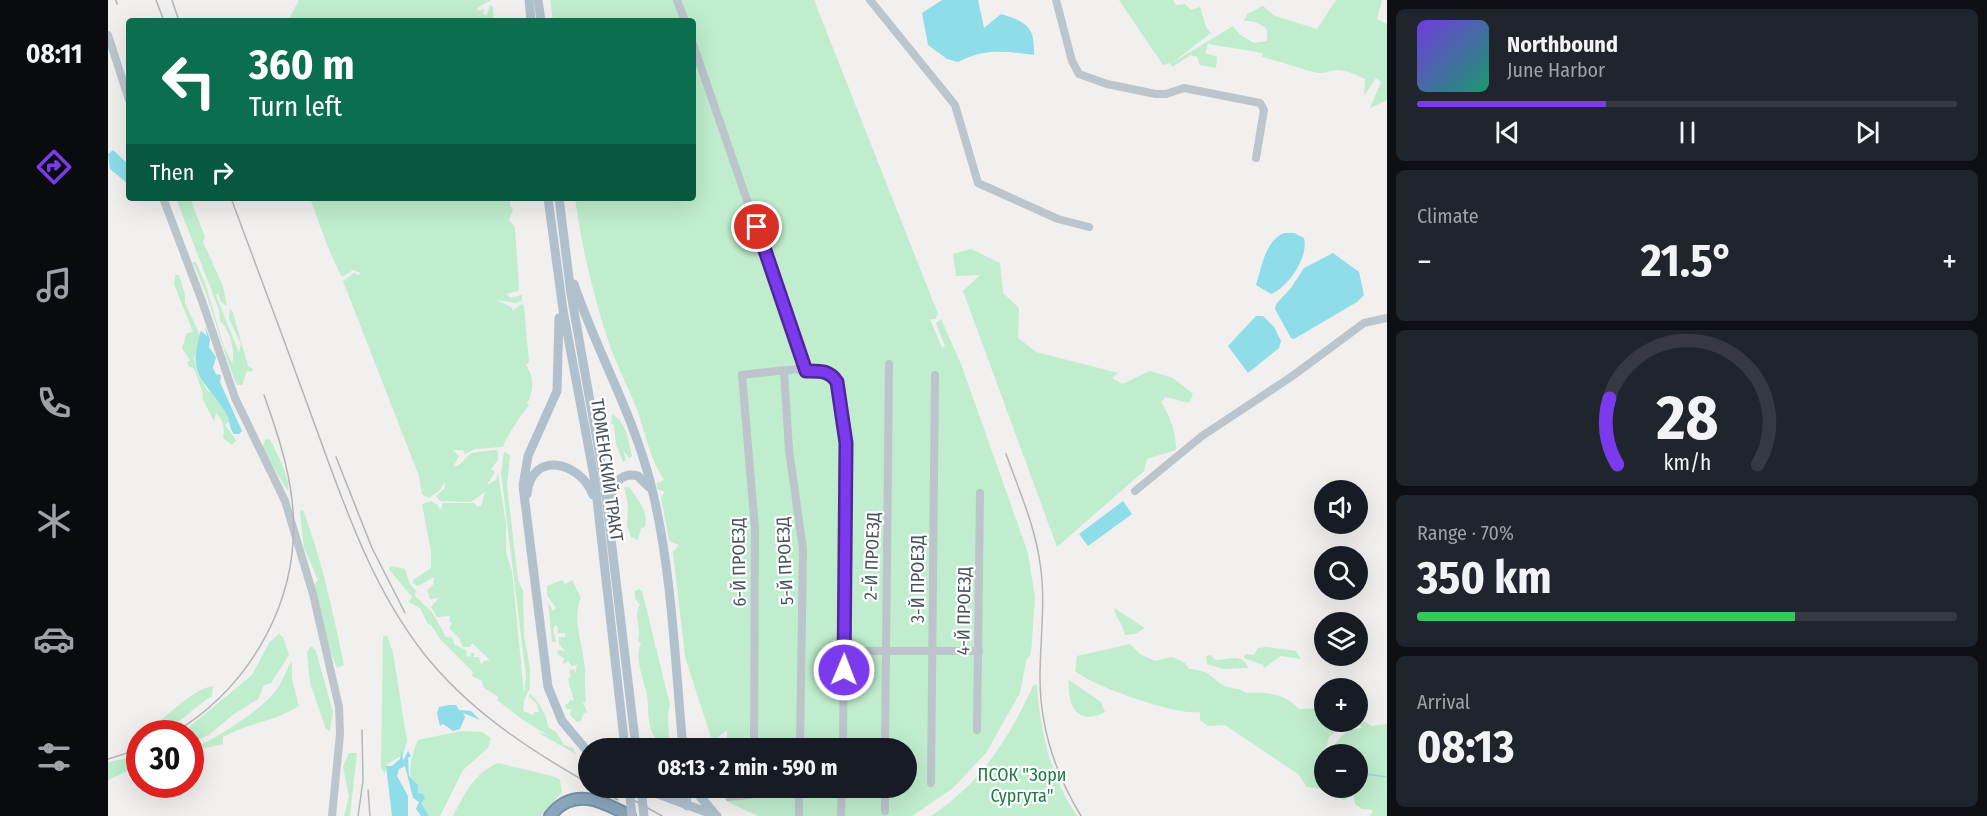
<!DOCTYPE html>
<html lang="en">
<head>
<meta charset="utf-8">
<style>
  :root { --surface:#171b24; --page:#20242c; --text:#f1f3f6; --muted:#9ea1a6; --line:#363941; --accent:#7c3aed }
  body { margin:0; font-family:"Fira Sans Condensed",sans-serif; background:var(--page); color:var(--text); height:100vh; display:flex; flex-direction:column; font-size:22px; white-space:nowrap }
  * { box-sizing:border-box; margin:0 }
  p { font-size:20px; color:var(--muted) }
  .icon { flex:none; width:33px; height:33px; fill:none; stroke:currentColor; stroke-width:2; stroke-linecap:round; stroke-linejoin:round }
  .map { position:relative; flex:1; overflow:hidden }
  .details { display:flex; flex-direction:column; gap:9px; padding:9px; background:#0d0f14; width:600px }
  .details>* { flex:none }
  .hud { position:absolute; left:18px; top:18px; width:570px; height:183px; border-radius:6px; box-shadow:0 6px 24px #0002; background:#0b6e4f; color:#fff; overflow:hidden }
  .buttons { position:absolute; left:1206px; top:480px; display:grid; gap:12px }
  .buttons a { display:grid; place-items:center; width:54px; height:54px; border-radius:50%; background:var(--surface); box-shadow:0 6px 24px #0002; font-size:30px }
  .speed { position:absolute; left:18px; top:720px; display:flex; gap:12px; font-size:30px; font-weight:700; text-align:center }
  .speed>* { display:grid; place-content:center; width:78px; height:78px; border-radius:50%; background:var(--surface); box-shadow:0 6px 24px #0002; line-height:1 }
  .speed .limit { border:9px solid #d22; background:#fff; color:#111 }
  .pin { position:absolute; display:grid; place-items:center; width:51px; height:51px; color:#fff; margin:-26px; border:3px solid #fff; border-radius:50%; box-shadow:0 2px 6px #0007 }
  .me { position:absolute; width:66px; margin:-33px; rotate:1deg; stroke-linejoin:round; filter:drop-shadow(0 0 4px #0008) }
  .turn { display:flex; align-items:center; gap:21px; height:126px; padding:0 24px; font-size:27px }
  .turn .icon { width:78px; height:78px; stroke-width:2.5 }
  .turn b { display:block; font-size:42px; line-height:51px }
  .then { display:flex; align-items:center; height:57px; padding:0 24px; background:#0003; gap:12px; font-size:22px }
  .big { font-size:45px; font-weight:700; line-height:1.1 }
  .details .card { flex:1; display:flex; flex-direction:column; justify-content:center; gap:9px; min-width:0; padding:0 21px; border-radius:9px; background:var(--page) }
  .details .dial { align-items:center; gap:0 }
  .dial svg { height:156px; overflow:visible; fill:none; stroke:var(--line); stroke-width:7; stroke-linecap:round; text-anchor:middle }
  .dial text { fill:var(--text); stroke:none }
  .song { display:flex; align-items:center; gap:18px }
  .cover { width:72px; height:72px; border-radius:9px; background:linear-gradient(135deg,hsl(260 70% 55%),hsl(160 70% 35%)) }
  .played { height:6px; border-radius:3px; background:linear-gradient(90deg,var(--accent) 35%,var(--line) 35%) }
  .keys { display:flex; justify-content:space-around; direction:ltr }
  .heat { display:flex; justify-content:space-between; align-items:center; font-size:33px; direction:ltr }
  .charge { height:9px; border-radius:4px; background:linear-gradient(90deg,#34c759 70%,var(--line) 0) }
  .trip { position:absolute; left:470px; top:738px; width:339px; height:60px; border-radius:30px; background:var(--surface); box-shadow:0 6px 24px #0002; font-weight:700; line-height:60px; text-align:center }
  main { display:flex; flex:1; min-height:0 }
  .menu { display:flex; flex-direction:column; width:108px; justify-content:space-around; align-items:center; background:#090b0e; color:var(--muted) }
  .menu .icon { width:42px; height:42px }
  .menu .current { color:var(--accent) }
  .menu b { font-size:27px; color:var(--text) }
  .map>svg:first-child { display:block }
  .green { fill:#bfedcd }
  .water { fill:#8edde9 }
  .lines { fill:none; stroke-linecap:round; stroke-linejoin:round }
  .stream { stroke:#8edde9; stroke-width:1.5 }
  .highway-casing { stroke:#7491a8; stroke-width:14 }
  .minor { stroke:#bbc5cb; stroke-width:8 }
  .major { stroke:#b0c1cd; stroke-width:9 }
  .highway { stroke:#89a6bc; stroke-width:10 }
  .rail { stroke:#b1b5b9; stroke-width:1.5 }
  .major-bridge { stroke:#b0c1cd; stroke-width:9 }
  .route-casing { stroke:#51269a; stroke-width:15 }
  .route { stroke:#7c3aed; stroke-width:10 }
  .labels { text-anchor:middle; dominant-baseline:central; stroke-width:4.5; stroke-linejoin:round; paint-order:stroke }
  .street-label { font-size:18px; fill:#48545c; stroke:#fff }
  .park-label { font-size:18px; fill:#1b7b43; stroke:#fff }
</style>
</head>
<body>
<main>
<nav class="menu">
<b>08:11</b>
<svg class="icon current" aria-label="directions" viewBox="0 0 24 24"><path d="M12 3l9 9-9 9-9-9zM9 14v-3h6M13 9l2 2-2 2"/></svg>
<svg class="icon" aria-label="music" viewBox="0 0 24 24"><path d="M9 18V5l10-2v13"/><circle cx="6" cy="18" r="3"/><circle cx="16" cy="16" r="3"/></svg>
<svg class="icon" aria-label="phone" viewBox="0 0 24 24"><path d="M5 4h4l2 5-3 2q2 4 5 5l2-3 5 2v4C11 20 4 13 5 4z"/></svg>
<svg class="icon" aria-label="climate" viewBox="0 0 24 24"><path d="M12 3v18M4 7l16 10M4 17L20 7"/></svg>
<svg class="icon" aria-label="car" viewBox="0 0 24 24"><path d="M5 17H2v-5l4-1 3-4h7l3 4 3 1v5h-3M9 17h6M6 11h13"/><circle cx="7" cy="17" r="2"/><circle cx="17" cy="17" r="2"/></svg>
<svg class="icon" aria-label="filters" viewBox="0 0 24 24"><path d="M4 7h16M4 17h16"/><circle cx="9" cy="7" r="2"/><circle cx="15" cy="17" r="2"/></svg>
</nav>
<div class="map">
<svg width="1279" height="816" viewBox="0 0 1279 816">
  <rect width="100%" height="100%" fill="#f2efef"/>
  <g class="green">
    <polygon points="191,0 383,0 369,8 370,11 376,9 375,14 379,15 382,5 385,7 386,21 180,21"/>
    <path d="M442,0H706L830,314L827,319H822L834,348L837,346L828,323L833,319L853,364L920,553L927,597L923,654L918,661L912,693L878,753L844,789L804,816H650L618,801L619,788H798V748H619V730L608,739L603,737L577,657L565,552L571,545L561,541L553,497L557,492L549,489V483L556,480C542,459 538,436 530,412C522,391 511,370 503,349C486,299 474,250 467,198H585V21H445Z"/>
    <path d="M1011,0H1065L1068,5L1077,4L1083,10L1092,7L1098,27L1103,33L1064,63L1125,26L1131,34L1146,43L1159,41V30C1152,22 1146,21 1136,21L1139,14L1155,6L1167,16L1209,29L1228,0H1274L1269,19L1279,24V100L1262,108L1273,82L1268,78L1256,96L1257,79C1249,75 1238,70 1229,70C1221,71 1214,75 1205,72C1188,67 1172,61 1154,57L1155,53L1100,44L1097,53L1109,57L1108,68L1092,65L1089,57L1083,55L1064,67L1062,63L1055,65Z"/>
    <path d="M68,198H82L84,203L97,237L95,242L115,286L119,306L113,302L110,293L108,295L131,353L133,344L121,319L122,308L125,313L140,366L145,369L144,372L139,371L134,385H129C112,346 104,299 84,262H88L98,286L116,347L124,363C128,351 121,329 112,321L111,310Z"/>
    <path d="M202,198H402V206L405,210L401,220L407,227L411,287L410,291L398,294L403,298L414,295V300L408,303L388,300L403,307L405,311L413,304L416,306L421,362L418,365C426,376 426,393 419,403L421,406C414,412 398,438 395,447L367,449L357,454L355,450H345L351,456L345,467L351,465L363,453L387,450L390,452V460L383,469L387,472L379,485L388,480L390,474L398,524V553L404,571L416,694L418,676L393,473L396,452L402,455L399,486L410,579L415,591L416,635L422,668V688L416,700L415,711L425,715L427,712H431L429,704L421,697L422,694C430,700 439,715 440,727L448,732L456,745L465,748L468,754L434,735L431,732L441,736L415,720L389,700L391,697L376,688L374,681L364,676L365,672L332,639L323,625L320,624L312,608L301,602L304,597L281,569L283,566L297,569L302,584L308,591L307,596L324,612L338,637L345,638L346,644L359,651L358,656L362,657L363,653H366V657H371L373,665L376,661L382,660L364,643L362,647H355L351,638L341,628L344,623L341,621L342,616L329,617L323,607L331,598L322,599L319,590L325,585L326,577L310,586L306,584L305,580L323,568V552L314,504L323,501L330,505L332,510L335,503H366L370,507L373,506L377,492L363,502L332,501L328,496L336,489L337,482L332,490L321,498L314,494L311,476L235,281L246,273L251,275L253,273L245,270L234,277C220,251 211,223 202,198Z"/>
    <path d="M863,249L892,263L895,293L911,308L910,338L928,352L1010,373L1004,378L1014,384L1042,371L1065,378L1085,394L1081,403L1058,397L1053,402C1062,415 1068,433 1068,450L1039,459L1036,471L949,547L855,291L872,275L848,276L845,254Z"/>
    <path d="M67,275H71L77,295V303L92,335L86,359L89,372L99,390L107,395L119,414L121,422L117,425L128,440L124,445L115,438C117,428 116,421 108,413L106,421L94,398L95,394L86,368L81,367L79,363L82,360L74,348L79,333L85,332L66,284Z"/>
    <path d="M504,414C518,421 521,442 524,456L521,458L515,450L518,460L515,462L508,444L506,425L503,424Z"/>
    <path d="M158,439L162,440C168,451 183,480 180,491L153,448Z"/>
    <path d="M516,487L522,488C529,499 541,511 537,527L533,528L530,540L523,537L519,526L520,504Z"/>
    <path d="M195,510C214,560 225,613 236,665L229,668L220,646L206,585L210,580L196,548L192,511Z"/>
    <path d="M454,580L457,584L464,580L473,598C462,619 479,655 477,678C477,685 477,692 478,701L475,703L479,712L476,713L473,721L469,722L462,715L463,709H459L457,706L463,700L466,701L460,679L463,676L461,670L466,669L467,674L469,665L464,666L460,661L455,664L456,658L449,654L450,650L457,651L451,644V637H457V633H450V627L447,625L445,629L448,642H444L440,602L445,611L448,608L439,595V586Z"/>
    <path d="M531,589L534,591L562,705C558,718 562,734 561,748L545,747L548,739C537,725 542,704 538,690C534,677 527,656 533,643L530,641C534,629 525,615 532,605L527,598V591Z"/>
    <path d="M1006,608L1037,628L1027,634L1017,635C1015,624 1008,619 1006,608Z"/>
    <polygon points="171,634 175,637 181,655 163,683 156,685 150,699 126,714 102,734 83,744 82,734 74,733 144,675 161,643"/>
    <polygon points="279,635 285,653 299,741 295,755 279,764 277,774 273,768 275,637"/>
    <path d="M1022,644L1032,654L1047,661L1064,657L1077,663L1081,669C1106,670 1105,683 1120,687C1128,690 1131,687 1138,693C1159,692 1176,693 1191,709L1215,708L1216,722H1240L1221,737L1210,781L1213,789L1199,787L1190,774L1117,725L1100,726L1092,720V712C1069,716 987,687 967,671L969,656Z"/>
    <polygon points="203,646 208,651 225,713 222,731 218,729 202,683 199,653"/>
    <polygon points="1159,647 1188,651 1193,659 1173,656 1156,668 1155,665 1136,658 1137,654 1146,655 1150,648"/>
    <path d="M1102,655L1108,660C1121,660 1135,653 1140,668L1115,669L1099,664L1098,656Z"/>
    <path d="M184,661V680L191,706C166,722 139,723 115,737V744L84,751L83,750C110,737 158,709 173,683C177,676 179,668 184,661Z"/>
    <path d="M961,680L993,702L997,712C969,727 959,705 961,680Z"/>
    <path d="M929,684C932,731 942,776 969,816H823C873,783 900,740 925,686Z"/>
    <path d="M105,686L104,696C79,711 66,734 35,733C56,721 83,689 105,686Z"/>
    <path d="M1256,721L1263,726L1279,724V816H1262L1265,810L1254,809L1247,804L1246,796L1235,800L1220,788H1250V754H1223C1228,739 1237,729 1254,728L1251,725Z"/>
    <path d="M353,731L374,732L383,738L380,748L355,770L332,816H319C302,784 296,774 310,740Z"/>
    <polygon points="241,753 249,753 242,816 236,816 241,796 235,767"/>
    <polygon points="31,756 31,766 0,780 0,762"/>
    <path d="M390,763L448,777L452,780L454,792L433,816H345C356,795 367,772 390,763Z"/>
  </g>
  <g class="water">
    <path d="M834,0H870L876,28L893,14C919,22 927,27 926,55C898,51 875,48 850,62L839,59L820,45L814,13Z"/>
    <polygon points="5,150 21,165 20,184 2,169 0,154"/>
    <path d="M1176,233H1186L1196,238C1201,256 1181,287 1163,294L1148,285C1154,266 1157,241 1176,233Z"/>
    <polygon points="1225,253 1251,272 1256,295 1249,302 1186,339 1183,338 1167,309 1168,304 1183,288 1196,268"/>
    <polygon points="1148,316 1155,316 1166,327 1173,341 1171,348 1140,373 1120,346"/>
    <path d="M97,326L102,339L101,347L108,357L105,368L108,374L113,375L112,382L134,431L131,434H126C121,428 122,420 118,413C97,378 78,378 93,331L99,336Z"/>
    <polygon points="1015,501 1024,514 980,546 971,534"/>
    <polygon points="341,705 348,705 351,710 363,711 372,720 355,713 357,717 352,729 345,731 335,724 332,726 329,713 331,707"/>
    <polygon points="294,750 295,761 300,751 303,756 300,758 301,776 310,785 310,793 315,794 317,798 313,803 321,816 313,816 308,809 311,802 305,798 297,766 291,769 289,776 300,796 300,816 284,816 278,766 284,766 292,759"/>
  </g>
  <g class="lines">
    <polyline class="stream" points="1250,773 1279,777"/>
    <defs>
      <path id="highway" d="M442,816C465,786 494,801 522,816"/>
    </defs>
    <use href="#highway" class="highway-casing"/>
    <g class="minor">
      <polyline points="569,0 577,21"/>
      <polyline points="762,0 847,105 870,183 950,219 981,227"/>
      <polyline points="948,0 964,61 971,74 999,84 1048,94 1058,94 1076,88 1152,103 1156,110 1148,158"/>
      <polyline points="0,35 21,100"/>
      <polyline points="585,44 698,371"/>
      <polyline points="55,198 94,301 127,398 177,501 205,594 231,707 232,734 224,816"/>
      <polyline points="676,372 681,450 695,549 692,748"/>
      <polyline points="1027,491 1094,436 1183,377 1256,323 1279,318"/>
      <polyline points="737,651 871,651"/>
      <polyline points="869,730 872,493"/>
      <path d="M646,748L647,529L634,375C659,373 690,366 715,371C722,372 725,377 729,382L738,443L735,748"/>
      <polyline points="777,748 781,364"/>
      <polyline points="823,783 827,375"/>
      <polyline points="621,797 642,795 646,788"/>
      <polyline points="777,811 777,788"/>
      <polyline points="691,816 691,788"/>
      <polyline points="733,816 734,788"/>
    </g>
    <g class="major">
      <polyline points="421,0 423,21"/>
      <polyline points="430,0 433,21"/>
      <polyline points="440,198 455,310 487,482 517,748"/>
      <polyline points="451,198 463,294 496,480 528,748"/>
      <path d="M466,284C489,352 526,416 543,485C564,568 567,663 575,748"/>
      <polyline points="451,318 449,391 420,456 415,486 440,687 454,721 480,752"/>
      <path d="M419,494C423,450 472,461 485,495"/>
      <path d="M502,502C504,486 512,471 530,476L541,487"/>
      <polyline points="534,788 609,816"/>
      <polyline points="578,788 579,806"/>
      <polyline points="585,788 606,813"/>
      <polyline points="554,795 564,794 571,788"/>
    </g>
    <use href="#highway" class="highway"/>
    <g class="rail">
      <polyline points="8,0 9,4"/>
      <polyline points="48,0 56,21"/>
      <polyline points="64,0 71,21"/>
      <path d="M123,198C152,275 180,351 208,428C237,507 264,588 317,655C361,710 420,749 480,783"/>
      <path d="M898,454C911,490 927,526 932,563C938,601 932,639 932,678C932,728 947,773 973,816"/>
      <polyline points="228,457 264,548 297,613"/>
      <path d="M64,734C145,686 195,595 184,500C180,464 168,429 156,395"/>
      <polyline points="0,759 32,749"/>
      <polyline points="488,788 510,800"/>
      <polyline points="504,788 554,816"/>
      <polyline points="260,790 262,816"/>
      <polyline points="250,816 255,781 254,730"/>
    </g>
    <g class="major-bridge">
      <polyline points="521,788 524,816"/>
      <polyline points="533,788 536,816"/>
    </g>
  </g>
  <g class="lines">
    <defs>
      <path id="route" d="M649,227L698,371C712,371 721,370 729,382L738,443L736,670"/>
    </defs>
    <use href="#route" class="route-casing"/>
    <use href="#route" class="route"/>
  </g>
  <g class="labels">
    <g class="street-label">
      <text transform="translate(499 470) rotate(82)">ТЮМЕНСКИЙ ТРАКТ</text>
      <text transform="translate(764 556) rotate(-88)">2-Й ПРОЕЗД</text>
      <text transform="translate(677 561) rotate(-93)">5-Й ПРОЕЗД</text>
      <text transform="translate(631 562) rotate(-91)">6-Й ПРОЕЗД</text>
      <text transform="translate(810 579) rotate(-90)">3-Й ПРОЕЗД</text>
      <text transform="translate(856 611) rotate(-89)">4-Й ПРОЕЗД</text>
    </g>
    <g class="park-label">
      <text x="914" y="775">ПСОК "Зори<tspan x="914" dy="21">Сургута"</tspan></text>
    </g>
  </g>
</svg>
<div class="buttons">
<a><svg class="icon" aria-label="sound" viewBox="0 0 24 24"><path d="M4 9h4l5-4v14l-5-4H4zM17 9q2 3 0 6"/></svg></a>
<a><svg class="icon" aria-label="search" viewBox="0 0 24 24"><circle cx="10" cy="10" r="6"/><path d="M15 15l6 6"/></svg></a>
<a><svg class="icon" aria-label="layers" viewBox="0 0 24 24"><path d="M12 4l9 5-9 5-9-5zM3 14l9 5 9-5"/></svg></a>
<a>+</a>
<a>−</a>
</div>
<div class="speed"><div class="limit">30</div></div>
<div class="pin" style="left:649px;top:227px;background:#d93025"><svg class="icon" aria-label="arrive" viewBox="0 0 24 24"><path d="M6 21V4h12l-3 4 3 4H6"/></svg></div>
<svg class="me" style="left:736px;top:670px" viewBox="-20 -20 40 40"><circle r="17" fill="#7c3aed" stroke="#fff" stroke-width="3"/><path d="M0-11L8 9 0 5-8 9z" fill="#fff"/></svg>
<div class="trip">08:13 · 2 min · 590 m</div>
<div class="hud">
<div class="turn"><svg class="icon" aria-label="left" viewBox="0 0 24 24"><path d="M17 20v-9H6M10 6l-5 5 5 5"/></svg><div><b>360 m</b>Turn left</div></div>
<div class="then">Then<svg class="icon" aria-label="right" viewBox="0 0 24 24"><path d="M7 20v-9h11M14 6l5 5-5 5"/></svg></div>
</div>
</div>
<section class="details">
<div class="card">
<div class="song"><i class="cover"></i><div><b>Northbound</b><p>June Harbor</p></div></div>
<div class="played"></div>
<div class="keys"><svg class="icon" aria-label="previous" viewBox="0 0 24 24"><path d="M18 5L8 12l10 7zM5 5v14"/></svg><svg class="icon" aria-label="pause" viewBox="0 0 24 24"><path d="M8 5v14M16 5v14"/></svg><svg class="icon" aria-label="next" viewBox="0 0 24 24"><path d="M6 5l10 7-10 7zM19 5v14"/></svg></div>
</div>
<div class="card"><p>Climate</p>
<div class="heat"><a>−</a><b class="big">21.5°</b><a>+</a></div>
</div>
<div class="card dial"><svg viewBox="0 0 100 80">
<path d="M14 69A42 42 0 1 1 86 69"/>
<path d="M14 69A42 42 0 0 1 10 35" stroke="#7c3aed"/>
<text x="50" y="56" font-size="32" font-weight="700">28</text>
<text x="50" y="72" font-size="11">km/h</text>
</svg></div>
<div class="card"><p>Range · 70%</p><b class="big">350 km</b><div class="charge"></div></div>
<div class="card"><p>Arrival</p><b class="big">08:13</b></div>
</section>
</main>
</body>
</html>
